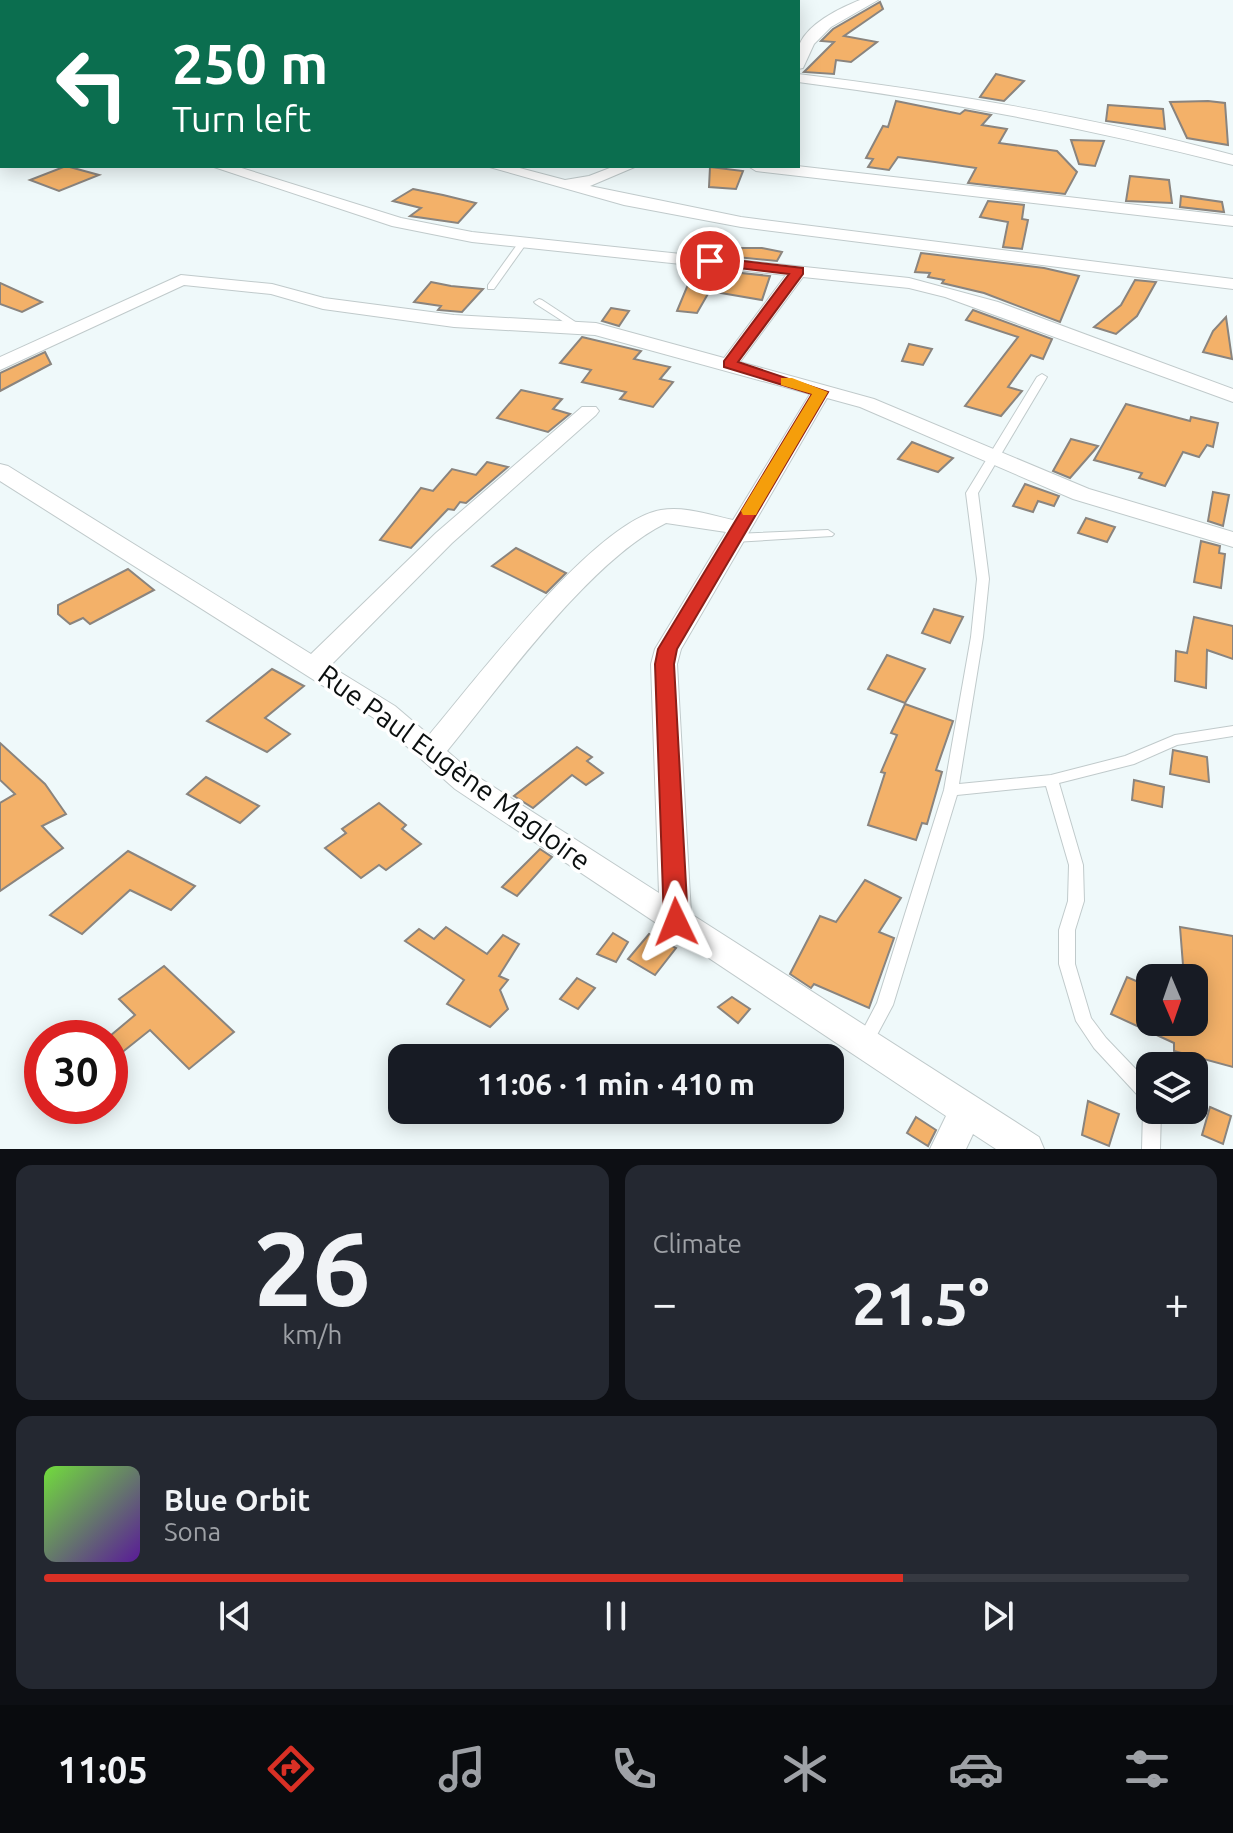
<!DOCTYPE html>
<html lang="en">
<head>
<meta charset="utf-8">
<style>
  :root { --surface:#171b24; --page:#242831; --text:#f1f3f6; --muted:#9ea1a6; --line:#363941; --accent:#d93025 }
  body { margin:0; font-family:Ubuntu,sans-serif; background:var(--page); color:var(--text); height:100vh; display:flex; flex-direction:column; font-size:30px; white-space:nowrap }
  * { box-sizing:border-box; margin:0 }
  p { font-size:26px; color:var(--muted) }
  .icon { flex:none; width:44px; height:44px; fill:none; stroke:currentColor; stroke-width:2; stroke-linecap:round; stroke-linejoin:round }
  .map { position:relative; height:1149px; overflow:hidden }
  .panel { display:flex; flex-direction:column; gap:16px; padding:16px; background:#0d0f14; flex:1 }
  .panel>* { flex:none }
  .top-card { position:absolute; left:0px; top:0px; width:800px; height:168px; box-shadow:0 4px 20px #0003; background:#0b6e4f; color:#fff; overflow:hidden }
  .needle { width:52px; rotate:178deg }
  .controls { position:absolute; left:1136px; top:964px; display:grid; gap:16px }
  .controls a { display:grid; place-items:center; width:72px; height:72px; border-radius:16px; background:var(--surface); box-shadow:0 4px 20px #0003; font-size:40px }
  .speed { position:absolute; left:24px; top:1020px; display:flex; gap:16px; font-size:40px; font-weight:700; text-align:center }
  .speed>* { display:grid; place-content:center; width:104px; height:104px; border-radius:50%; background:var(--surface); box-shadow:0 4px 20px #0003; line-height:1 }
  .speed .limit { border:12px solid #d22; background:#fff; color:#111 }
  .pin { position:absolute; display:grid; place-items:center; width:68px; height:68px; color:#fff; margin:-34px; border:4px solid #fff; border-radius:50%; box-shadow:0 2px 8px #0007 }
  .me { position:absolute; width:88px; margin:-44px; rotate:358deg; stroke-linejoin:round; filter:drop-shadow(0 0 6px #0008) }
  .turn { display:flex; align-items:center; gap:28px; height:168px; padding:0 40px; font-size:36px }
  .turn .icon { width:104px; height:104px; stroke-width:2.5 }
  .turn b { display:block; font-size:56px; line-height:68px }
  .big { font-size:60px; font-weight:600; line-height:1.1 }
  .panel .widget { flex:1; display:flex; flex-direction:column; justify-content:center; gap:12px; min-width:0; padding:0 28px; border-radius:16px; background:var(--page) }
  .panel .dial { align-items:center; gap:0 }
  .dial b { font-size:104px; line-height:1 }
  .song { display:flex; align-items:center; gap:24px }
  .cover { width:96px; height:96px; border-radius:12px; background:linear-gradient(135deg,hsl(100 70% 55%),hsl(270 70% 35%)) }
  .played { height:8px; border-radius:4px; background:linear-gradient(90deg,var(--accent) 75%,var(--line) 75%) }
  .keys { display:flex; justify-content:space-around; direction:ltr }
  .heat { display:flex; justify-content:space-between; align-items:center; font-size:44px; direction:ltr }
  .panel .tiles { flex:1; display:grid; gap:16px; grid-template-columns:1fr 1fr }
  .widget:last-child { grid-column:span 2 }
  .trip { position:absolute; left:388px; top:1044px; width:456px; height:80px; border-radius:16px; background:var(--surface); box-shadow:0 4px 20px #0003; font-weight:600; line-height:80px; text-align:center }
  .tabs { display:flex; height:128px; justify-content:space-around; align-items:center; background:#090b0e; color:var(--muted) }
  .tabs .icon { width:56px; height:56px }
  .tabs .on { color:var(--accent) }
  .tabs b { font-size:36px; color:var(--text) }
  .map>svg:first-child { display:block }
  .building { fill:#f3b169; stroke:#8a847e; stroke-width:2 }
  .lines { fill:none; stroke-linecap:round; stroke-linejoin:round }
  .service-casing { stroke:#c0cacb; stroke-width:2 }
  .minor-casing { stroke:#c0cacb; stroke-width:2 }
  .service { fill:#fff; fill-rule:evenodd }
  .minor { fill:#fff; fill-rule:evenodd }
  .route { fill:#d93025; stroke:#8d1f18; stroke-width:2 }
  .slow { fill:#f59e0b }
  .labels { text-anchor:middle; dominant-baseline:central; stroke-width:7; stroke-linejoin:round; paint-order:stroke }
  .street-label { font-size:28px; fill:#0b0f0f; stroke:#fff }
</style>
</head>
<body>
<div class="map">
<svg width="1233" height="1149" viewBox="0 0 1233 1149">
  <rect width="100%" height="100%" fill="#eff9fa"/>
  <g class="building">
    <polygon points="880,2 883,9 844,36 877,42 851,62 836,60 834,74 804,72 834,42 821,41 833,29"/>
    <polygon points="996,74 1024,81 1004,101 980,97"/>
    <polygon points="896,101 960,114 965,110 991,115 982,125 1007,129 999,143 1057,151 1077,172 1065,194 968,183 976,168 935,162 898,157 889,170 868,167 873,159 866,158 883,126 888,127"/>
    <polygon points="1208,101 1225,103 1228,145 1187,138 1170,102"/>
    <polygon points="1108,105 1163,109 1165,129 1106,121"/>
    <polygon points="1071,140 1104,141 1095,166 1079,164"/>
    <polygon points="66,166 99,175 59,191 30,180"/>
    <polygon points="710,167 743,171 736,189 709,187"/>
    <polygon points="1130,176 1169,180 1172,203 1126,201"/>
    <polygon points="413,189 443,195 476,203 458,223 410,216 421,208 393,201"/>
    <polygon points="1181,196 1222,202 1224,212 1180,207"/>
    <polygon points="988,201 1024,205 1022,219 1028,220 1022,249 1003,247 1008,222 980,217"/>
    <polygon points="729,248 762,248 782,252 777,261 726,256"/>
    <polygon points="921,253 1044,268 1079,276 1060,322 984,293 942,283 944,280 928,277 930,273 915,272"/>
    <polygon points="722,271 770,276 762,300 715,292"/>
    <polygon points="1135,280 1156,282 1137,316 1116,334 1094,327 1121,305"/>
    <polygon points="431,282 451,286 483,289 462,312 438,310 441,306 414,302"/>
    <polygon points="689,282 713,285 697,313 677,311"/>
    <polygon points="0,283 42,302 22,312 0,304"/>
    <polygon points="611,308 629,311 619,326 602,321"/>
    <polygon points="973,310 1052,339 1043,359 1031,355 1008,387 1022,391 1001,416 965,406 1018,337 966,320"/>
    <polygon points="1226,317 1232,359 1203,352 1213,331"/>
    <polygon points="582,337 641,351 634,359 670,367 660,379 673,382 653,407 620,399 626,392 582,382 591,370 560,363"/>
    <polygon points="909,344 932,349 923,365 902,361"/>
    <polygon points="45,352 51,364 0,391 0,373"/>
    <polygon points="521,390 562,399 553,409 570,414 548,432 497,418"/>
    <polygon points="1126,404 1190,421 1191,417 1218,423 1213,447 1207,445 1199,457 1183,452 1165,486 1139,478 1142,473 1094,460"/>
    <polygon points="1071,439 1098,446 1070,478 1053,471"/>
    <polygon points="912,442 953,458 938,472 898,459"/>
    <polygon points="487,462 508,467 466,503 460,502 454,510 448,509 411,548 380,540 421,488 433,491 452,469 476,475"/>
    <polygon points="1025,484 1059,496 1054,506 1038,501 1033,512 1013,506"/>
    <polygon points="1213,492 1229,495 1223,526 1208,521"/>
    <polygon points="1086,518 1115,527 1107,542 1078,533"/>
    <polygon points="1201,541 1220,546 1219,553 1225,554 1221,588 1194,582"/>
    <polygon points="516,548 566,573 546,593 492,566"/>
    <polygon points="128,569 154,590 90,624 83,618 70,624 58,614 58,605"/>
    <polygon points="934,609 963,617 950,643 922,633"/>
    <polygon points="1194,617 1233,626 1233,659 1207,650 1206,688 1175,681 1176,651 1187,653"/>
    <polygon points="887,655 925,669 905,703 868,689"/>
    <polygon points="272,669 304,686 265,718 290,734 267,752 207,721"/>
    <polygon points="905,704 953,721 936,770 942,772 927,824 922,823 916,840 868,825 885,773 881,772 897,735 891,733"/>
    <polygon points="0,743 45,784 66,814 42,826 63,848 0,891 0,803 15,794 0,780"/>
    <polygon points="577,747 592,757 587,761 603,773 586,785 572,775 533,808 514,796"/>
    <polygon points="1173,750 1207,757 1209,782 1170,774"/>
    <polygon points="206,777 259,806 240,823 187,794"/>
    <polygon points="1134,780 1164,787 1162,807 1132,800"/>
    <polygon points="379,803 406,825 402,829 421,844 386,870 379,865 361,878 325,848 346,833 342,829"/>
    <polygon points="540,849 552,857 517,896 502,887"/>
    <polygon points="128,851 195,886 171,910 130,890 82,934 50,915"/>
    <polygon points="865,880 901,898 879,932 894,938 869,1008 814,984 811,988 790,974 820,916 836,922"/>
    <polygon points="446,927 487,954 503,935 519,944 499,976 508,980 500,990 508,1009 490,1027 447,1004 464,980 405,941 419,929 434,939"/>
    <polygon points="1180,927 1233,936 1233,1067 1174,1051 1174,1043 1111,1014 1127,977 1150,987 1150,1022 1194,1022 1194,978 1187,978 1187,965 1183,965"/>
    <polygon points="613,933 628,942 616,962 597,954"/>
    <polygon points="649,934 676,948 655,975 628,959"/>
    <polygon points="164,966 234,1032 189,1069 150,1030 110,1062 110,1036 135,1015 119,999"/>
    <polygon points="577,978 595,988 578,1009 560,999"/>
    <polygon points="732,997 750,1009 738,1023 718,1007"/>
    <polygon points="1088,1101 1119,1114 1109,1146 1082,1135"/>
    <polygon points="1210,1107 1231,1116 1223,1144 1202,1135"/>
    <polygon points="916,1117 936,1130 928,1146 907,1133"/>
  </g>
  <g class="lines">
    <defs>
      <g id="service">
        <polygon points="522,241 526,244 494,289 488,289 488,285 519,242"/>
        <polygon points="539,299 542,300 583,327 578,330 575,329 536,304 534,302"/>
        <polygon points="1042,374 1047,377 978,493 989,579 983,637 959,784 1051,775 1125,756 1175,735 1233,726 1233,736 1177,745 1134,764 1059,783 1083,865 1084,901 1075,930 1075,964 1091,1018 1106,1038 1150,1084 1150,1110 1161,1110 1160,1149 1142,1149 1143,1110 1146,1104 1149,1103 1144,1102 1094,1048 1076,1021 1059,964 1059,930 1068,901 1069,865 1046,786 957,795 893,1005 870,1048 864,1050 858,1048 856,1043 877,1003 944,790 971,637 977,579 966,493 1037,377"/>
        <polygon points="828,530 834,534 832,536 734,542 728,538 734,534"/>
      </g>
      <g id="minor">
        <polygon points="78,0 91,0 92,2 79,2"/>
        <polygon points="385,0 399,0 400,2 386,2"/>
        <path d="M860,0H878L831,27L814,44L803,68L798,69C798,63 796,55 798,49C804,25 840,8 860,0Z"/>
        <polygon points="2,36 2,44 0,45 0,37"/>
        <path d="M798,74C944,92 1091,116 1233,155V165C1088,128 946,101 798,82Z"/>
        <rect x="0" y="88" width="2" height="9"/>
        <path d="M211,166H235L401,218L472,232L909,278L998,302L1233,389V402L945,297L909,288L803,277L740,362L874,399L1089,489L1233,532V547L1073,499L860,407L827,398L681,649L677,664L691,914L1039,1137L1044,1149H996L973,1134L966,1149H930L946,1116L455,789L377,720L0,481V464L8,466L311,654L436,533L582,407H596L599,411L596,415L452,543L330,666L395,706L429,735C474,682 595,521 661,510C685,506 710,515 733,520L810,394L595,335L454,327L323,309L271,294L184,285L0,370V357L181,275L272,284L324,298L454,315L596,323L724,358L786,275L472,242L392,226ZM666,523L726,532L655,649L651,664L659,893L475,775L447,751C502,684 590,560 666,523Z"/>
        <polygon points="486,166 512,166 565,180 589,176 615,166 637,166 590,186 741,217 1233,279 1233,289 741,227 624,205"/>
        <polygon points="748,166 797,166 1233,216 1233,226 756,171"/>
      </g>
    </defs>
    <use href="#service" class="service-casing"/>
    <use href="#minor" class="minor-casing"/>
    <use href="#service" class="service"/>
    <use href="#minor" class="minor"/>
  </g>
  <polygon class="route" points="710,257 803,268 803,274 738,362 828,392 677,649 674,664 688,922 684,929 676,932 667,929 664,922 655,664 658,649 812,394 724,367 724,361 789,274 705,264 705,258"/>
  <polygon class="slow" points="781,378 792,378 828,392 758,511 756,515 743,515 741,511 812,394 781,385"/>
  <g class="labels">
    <g class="street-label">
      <text transform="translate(455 767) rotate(36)">Rue Paul Eugène Magloire</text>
    </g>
  </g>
</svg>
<div class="controls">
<a><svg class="needle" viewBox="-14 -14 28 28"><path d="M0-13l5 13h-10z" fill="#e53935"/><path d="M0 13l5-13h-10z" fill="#9ea1a6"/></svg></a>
<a><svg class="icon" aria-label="layers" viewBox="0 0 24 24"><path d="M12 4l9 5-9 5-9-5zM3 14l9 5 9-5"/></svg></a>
</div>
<div class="speed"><div class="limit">30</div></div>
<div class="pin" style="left:710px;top:261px;background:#d93025"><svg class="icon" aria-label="arrive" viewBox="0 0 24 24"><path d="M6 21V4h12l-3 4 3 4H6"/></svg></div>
<svg class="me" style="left:676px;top:922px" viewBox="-20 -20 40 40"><path d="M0-17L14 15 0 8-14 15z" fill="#d93025" stroke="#fff" stroke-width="4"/></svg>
<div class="trip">11:06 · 1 min · 410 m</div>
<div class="top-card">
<div class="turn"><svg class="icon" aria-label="left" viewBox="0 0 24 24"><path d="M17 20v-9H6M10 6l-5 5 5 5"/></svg><div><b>250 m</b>Turn left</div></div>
</div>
</div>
<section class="panel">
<div class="tiles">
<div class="widget dial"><b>26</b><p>km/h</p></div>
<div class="widget"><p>Climate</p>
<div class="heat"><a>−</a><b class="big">21.5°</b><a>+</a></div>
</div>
<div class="widget">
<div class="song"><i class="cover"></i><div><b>Blue Orbit</b><p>Sona</p></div></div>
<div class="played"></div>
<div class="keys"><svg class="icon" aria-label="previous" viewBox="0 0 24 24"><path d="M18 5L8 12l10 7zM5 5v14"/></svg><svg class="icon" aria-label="pause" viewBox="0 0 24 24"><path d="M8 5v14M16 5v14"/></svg><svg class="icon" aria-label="next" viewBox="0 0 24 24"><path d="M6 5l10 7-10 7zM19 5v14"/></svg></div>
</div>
</div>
</section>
<nav class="tabs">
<b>11:05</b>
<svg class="icon on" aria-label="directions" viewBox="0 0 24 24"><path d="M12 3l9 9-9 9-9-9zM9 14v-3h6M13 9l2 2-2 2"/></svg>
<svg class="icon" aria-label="music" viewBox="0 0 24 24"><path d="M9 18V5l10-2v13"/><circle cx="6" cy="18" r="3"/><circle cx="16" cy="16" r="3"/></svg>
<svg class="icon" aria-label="phone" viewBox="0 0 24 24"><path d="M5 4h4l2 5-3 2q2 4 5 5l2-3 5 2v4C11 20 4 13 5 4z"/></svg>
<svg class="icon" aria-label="climate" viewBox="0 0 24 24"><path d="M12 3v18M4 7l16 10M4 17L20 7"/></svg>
<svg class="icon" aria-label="car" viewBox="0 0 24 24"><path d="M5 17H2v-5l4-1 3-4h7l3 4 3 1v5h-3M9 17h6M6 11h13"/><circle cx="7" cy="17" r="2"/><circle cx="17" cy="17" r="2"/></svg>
<svg class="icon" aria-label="filters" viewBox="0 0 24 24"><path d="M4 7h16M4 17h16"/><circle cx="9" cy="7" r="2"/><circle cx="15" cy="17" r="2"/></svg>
</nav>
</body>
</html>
